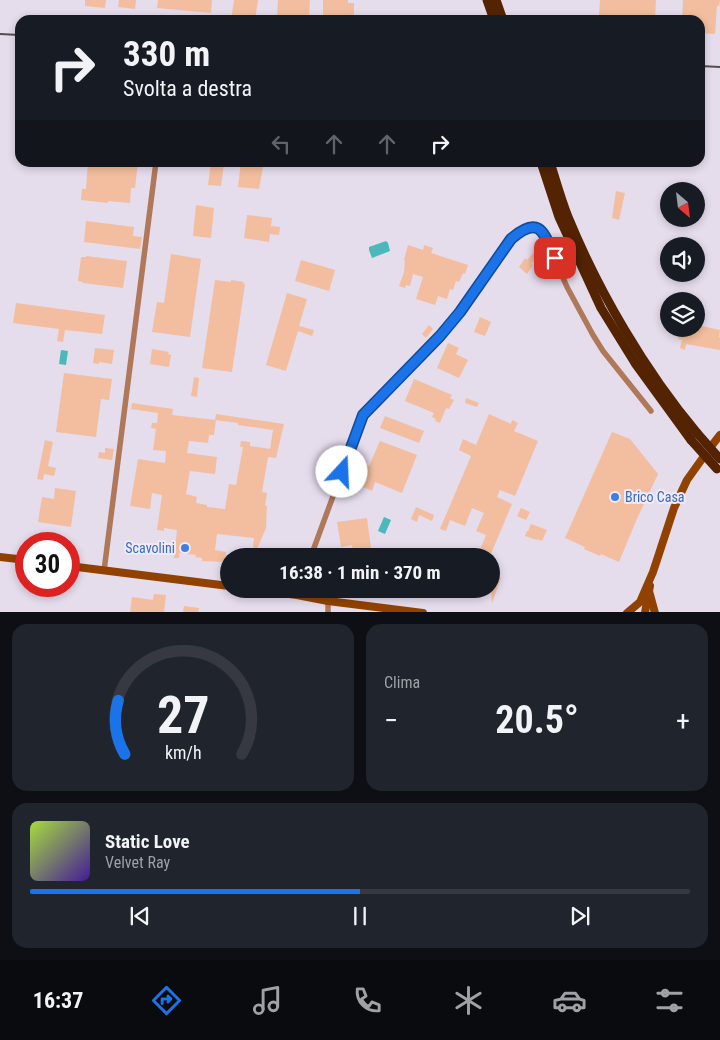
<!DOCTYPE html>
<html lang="it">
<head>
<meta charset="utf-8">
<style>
  :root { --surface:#171b24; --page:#20242c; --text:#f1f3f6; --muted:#9ea1a6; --line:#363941; --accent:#1a73e8 }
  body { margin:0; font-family:"Roboto Condensed",sans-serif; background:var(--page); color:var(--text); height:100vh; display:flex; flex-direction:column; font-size:19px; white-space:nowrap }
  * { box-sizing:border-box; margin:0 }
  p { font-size:16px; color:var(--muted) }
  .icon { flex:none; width:28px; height:28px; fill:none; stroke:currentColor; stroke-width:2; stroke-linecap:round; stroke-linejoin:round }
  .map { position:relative; height:612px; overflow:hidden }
  .panel { display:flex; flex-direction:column; gap:12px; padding:12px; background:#0d0f14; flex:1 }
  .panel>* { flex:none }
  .banner { position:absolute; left:15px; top:15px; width:690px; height:152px; border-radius:15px; box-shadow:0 2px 8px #0003; background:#171b24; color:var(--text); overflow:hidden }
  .needle { width:32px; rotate:152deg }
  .controls { position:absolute; left:660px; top:182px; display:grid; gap:10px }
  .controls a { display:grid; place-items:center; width:45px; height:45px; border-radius:50%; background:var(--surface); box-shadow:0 2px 8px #0003; font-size:25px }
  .speed { position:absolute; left:15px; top:532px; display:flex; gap:10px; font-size:25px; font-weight:700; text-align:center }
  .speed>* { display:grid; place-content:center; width:65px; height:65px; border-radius:50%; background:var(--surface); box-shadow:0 2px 8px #0003; line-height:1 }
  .speed .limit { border:8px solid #d22; background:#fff; color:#111 }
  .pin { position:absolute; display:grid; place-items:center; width:42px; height:42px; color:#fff; margin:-21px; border-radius:10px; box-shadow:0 2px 8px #0006 }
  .me { position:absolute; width:55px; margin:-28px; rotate:20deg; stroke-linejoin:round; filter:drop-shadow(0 0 4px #0008) }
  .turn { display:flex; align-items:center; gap:18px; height:105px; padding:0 25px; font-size:22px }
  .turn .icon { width:65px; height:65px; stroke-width:2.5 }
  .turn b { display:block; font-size:35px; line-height:42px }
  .lanes { display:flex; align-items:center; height:48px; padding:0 25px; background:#0003; justify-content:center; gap:25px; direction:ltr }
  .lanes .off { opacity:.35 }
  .big { font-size:38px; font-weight:700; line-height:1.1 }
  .panel .tile { flex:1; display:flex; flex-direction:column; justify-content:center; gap:8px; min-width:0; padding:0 18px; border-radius:15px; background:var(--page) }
  .panel .dial { align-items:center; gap:0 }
  .dial svg { height:130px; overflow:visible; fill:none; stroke:var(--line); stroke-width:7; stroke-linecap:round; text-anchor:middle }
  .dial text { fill:var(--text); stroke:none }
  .song { display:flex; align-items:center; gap:15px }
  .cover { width:60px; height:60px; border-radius:8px; background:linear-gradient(135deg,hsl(80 70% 55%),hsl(260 70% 35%)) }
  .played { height:5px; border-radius:2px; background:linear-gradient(90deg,var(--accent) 50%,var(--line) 50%) }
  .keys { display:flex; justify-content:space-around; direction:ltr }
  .heat { display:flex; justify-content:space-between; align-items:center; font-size:28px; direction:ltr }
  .panel .tiles { flex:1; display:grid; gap:12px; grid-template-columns:1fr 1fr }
  .tile:last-child { grid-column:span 2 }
  .trip { position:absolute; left:220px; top:548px; width:280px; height:50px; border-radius:25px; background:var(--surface); box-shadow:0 2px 8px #0003; font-weight:700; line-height:50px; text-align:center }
  .tabs { display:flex; height:80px; justify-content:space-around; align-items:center; background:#090b0e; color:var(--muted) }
  .tabs .icon { width:35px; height:35px }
  .tabs .current { color:var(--accent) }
  .tabs b { font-size:22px; color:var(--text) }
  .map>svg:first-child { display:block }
  .water { fill:#4bb9bb }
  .building { fill:#f3be9f }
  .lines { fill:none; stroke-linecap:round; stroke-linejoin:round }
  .minor { stroke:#af7858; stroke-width:5.5 }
  .secondary { stroke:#914200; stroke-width:8 }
  .trunk { stroke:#532302; stroke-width:9 }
  .rail { stroke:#524e55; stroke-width:2 }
  .trunk-bridge { stroke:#532302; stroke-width:9 }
  .route-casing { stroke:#114b97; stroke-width:12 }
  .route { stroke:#1a73e8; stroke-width:9 }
  .shop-dot { fill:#3f7fe0; stroke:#f2e9f9; stroke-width:2 }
  .labels { text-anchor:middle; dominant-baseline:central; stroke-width:4; stroke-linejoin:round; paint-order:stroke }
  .shop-label { font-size:14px; fill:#366cbe; stroke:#f2e9f9; text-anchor:start }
</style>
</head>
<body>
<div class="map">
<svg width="720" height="613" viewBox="0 0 720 613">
  <rect width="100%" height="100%" fill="#e5dcec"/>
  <g class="water">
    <polygon points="386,241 388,243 390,251 372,258 369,250 369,247"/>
    <polygon points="61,350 68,351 66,365 59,364"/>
    <polygon points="384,517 391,520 385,534 378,531"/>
  </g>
  <g class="building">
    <polygon points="85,0 106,0 105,8 85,6"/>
    <polygon points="119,0 136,0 135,9 118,7"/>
    <polygon points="158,0 212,0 211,13 157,8"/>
    <polygon points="234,0 258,0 255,20 231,20"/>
    <polygon points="278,0 310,0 309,19 277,17"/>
    <polygon points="323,0 348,0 348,3 354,3 354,20 323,19"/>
    <polygon points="600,0 656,0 655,19 599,16"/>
    <polygon points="683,0 720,0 719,6 717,6 715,34 700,33 700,20 682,20"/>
    <polygon points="88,162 138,162 135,188 131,188 130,203 108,201 108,203 81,200 82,189 86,189"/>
    <polygon points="211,162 222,162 222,164 224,164 221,186 208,185"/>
    <polygon points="241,162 264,162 259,189 238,187"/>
    <polygon points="616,191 625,193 619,220 612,218"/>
    <polygon points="196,205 214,208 211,238 193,236"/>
    <polygon points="247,215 272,218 271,226 280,227 279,235 270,234 269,242 244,238"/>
    <polygon points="86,221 134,227 133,236 142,237 140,249 84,242"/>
    <polygon points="408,245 423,250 424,245 433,248 431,253 468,265 465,274 463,273 459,282 456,281 453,290 450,289 447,299 438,296 435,305 416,299 423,277 413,274 410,286 406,285 405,288 399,286 404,272 405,261 404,260"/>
    <polygon points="534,252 538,255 531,264 533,265 527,274 519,267 525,258 527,260"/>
    <polygon points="171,254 201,259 190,337 152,332 157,302 164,303"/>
    <polygon points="86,256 127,261 123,288 83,283 83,282 78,281 81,257 86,257"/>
    <polygon points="301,260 335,270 329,291 295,281"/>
    <polygon points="215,280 231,282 231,280 244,282 243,284 245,284 232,372 202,368"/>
    <polygon points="287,293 307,299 299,326 314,330 312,336 298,331 286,371 266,365"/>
    <polygon points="16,303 105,315 102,334 65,330 63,342 57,341 59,329 13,323"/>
    <polygon points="480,317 491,322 485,336 474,332"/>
    <polygon points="429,325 433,329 426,338 422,334"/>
    <polygon points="698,325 720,330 719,337 720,337 720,350 686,344 685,350 680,348 682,340 678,339 680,329 697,329"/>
    <polygon points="448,343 459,348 456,354 468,360 459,378 437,368"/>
    <polygon points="95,348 114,350 112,364 99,362 99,364 93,363"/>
    <polygon points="152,349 169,352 168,354 171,355 169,367 150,364"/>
    <polygon points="64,373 112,379 109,400 101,399 96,437 56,432"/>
    <polygon points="194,377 199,378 197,397 191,396"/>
    <polygon points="414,379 452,395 450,398 454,400 449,409 446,408 440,423 435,421 436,419 432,417 434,413 405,401"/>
    <polygon points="466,398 479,403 477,407 465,403"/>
    <polygon points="132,403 173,409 172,415 216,420 214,435 209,435 208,443 189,441 187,453 217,457 215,474 190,471 186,494 197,497 196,503 207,505 207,507 225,509 229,484 236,485 243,447 240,447 241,441 250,442 250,446 270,449 273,430 238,425 238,423 215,420 216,414 284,424 276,458 268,457 262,492 267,493 265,506 267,506 266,528 257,549 253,547 254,538 217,534 215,550 226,552 225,562 202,561 202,558 195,557 196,555 179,553 179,558 174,558 177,530 164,528 164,531 157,530 162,495 152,493 150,509 130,506 138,459 165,463 166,451 153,450 156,429 151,428 152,423 157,423 158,413 131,409"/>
    <polygon points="489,414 511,424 512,420 518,423 514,431 538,441 515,496 500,490 497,497 512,504 490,556 479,556 481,552 479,552 486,535 476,531 484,513 472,508 465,526 450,520 446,531 440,529 471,456 459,450 463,439 476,445"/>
    <polygon points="385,416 424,431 419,443 380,428"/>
    <polygon points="612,432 630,439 658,474 636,521 619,562 601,554 600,556 584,549 585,547 565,538"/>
    <polygon points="45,440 53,442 48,466 56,468 54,476 44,474 43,480 37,479"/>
    <polygon points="380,441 417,455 402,493 375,482 372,491 358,485 356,483 354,476 359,462 369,466"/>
    <polygon points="105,448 114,449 112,460 98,458 99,452 105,453"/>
    <polygon points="55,488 76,491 71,527 38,522 42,497 54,499"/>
    <polygon points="416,507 434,515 432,521 419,515 417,522 411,519"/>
    <polygon points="521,508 530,512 526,520 517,516"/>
    <polygon points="367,518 372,556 354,556 352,545 341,547 337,522"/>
    <polygon points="531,524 547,530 542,541 537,539 537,540 525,536 527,531 528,531"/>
    <polygon points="491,575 501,578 492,603 491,593 481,590 491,589"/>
    <polygon points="154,594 166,595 164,613 130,613 132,597 153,600"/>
    <polygon points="184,606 199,608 198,613 184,613 183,611"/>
  </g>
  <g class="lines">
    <g class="minor">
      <path d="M311,556L363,415L440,336L460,311L511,239C522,230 530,222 543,232L567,287L593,335L603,351L651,411"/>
      <polyline points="104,571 156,162"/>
      <polyline points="328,601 328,613"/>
    </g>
    <g class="secondary">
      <polyline points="713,444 720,435"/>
      <polyline points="0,557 26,560"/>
      <polyline points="69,566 229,586"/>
      <polyline points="650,586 649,591 655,613"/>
      <polyline points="251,589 297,595 328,601 423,613"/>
      <polyline points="627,613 640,602 653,572 674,508 687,480 702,459"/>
      <polyline points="645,613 648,595"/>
    </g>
    <g class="trunk">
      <polyline points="487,0 494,20"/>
      <polyline points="496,0 503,20"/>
      <polyline points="541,162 559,217 601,308 635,363 691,440"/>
      <path d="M550,162C556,181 561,199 568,217C599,292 645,371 697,433"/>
    </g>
    <g class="rail">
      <polyline points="0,34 20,35"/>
      <polyline points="700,66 720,67"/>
    </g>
    <g class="trunk-bridge">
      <polyline points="697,433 720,459"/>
      <polyline points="691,440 717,469"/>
    </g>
  </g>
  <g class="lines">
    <defs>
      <path id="route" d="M342,472L363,415L440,336L460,312L511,239C540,214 544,233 555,258"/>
    </defs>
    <use href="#route" class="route-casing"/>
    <use href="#route" class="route"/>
  </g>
  <g class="shop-dot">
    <circle cx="615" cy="497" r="5"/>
    <circle cx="185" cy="548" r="5"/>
  </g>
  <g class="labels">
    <g class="shop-label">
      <text x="625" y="497">Brico Casa</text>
      <text x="175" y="548" text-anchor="end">Scavolini</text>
    </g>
  </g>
</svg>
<div class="controls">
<a><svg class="needle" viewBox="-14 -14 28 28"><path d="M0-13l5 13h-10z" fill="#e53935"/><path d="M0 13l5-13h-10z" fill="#9ea1a6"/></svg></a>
<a><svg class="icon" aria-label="sound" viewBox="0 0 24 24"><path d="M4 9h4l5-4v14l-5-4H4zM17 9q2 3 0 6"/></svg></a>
<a><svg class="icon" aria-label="layers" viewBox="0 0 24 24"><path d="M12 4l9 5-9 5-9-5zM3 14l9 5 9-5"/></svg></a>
</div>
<div class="speed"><div class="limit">30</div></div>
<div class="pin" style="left:555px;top:258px;background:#d93025"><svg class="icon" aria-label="arrive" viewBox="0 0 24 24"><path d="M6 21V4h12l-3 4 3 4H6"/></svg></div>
<svg class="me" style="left:342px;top:472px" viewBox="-20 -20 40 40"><circle r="19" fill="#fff"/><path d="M0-13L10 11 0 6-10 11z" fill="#1a73e8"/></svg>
<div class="trip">16:38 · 1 min · 370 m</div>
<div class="banner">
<div class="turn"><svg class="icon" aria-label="right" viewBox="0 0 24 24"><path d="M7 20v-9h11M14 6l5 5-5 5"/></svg><div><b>330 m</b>Svolta a destra</div></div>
<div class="lanes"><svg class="icon off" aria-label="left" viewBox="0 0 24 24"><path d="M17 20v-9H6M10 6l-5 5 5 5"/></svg><svg class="icon off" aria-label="ahead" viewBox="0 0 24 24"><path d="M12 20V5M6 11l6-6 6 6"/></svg><svg class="icon off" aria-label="ahead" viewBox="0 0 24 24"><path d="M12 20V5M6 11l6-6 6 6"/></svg><svg class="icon" aria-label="right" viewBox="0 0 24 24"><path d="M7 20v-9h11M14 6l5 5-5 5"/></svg></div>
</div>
</div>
<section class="panel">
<div class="tiles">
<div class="tile dial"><svg viewBox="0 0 100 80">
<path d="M14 69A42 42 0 1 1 86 69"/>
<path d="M14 69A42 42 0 0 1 10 36" stroke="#1a73e8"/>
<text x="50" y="56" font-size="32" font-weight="700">27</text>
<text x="50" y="72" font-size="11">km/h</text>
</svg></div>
<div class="tile"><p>Clima</p>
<div class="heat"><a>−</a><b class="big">20.5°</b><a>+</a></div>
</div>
<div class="tile">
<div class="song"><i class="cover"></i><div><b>Static Love</b><p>Velvet Ray</p></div></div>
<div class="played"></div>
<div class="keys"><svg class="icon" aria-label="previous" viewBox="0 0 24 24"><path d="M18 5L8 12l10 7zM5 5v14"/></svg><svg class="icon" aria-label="pause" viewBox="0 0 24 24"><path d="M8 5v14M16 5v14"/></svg><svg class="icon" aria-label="next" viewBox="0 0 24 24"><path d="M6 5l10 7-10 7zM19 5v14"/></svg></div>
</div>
</div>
</section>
<nav class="tabs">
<b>16:37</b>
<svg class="icon current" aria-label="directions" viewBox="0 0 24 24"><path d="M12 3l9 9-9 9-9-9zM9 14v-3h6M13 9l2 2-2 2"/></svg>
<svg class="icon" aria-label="music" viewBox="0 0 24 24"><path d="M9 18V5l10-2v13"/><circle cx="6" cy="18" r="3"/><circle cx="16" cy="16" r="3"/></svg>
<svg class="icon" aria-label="phone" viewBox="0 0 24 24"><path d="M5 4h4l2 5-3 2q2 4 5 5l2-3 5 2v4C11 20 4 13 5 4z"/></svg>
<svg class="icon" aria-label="climate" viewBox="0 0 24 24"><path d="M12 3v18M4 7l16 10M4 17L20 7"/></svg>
<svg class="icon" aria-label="car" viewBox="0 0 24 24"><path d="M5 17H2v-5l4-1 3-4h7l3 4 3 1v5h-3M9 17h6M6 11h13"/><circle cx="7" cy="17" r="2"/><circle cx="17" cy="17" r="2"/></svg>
<svg class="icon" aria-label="filters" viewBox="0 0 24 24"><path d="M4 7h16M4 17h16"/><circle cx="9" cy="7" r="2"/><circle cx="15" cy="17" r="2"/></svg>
</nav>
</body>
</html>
